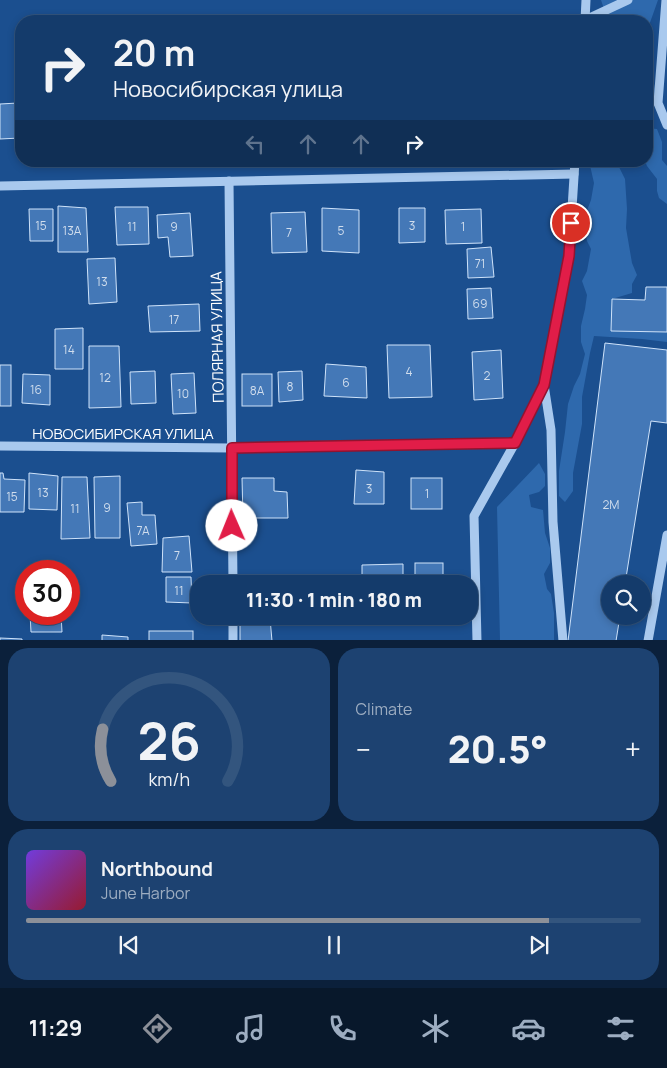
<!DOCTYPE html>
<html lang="en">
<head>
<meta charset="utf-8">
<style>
  :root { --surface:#143b6b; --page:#1d4271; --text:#f1f3f6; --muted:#9dadc1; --line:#33557e; --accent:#8c9099 }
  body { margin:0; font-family:Manrope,sans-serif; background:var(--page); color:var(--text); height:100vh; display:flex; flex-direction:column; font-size:19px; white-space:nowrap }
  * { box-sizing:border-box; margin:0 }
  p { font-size:16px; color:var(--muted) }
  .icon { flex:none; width:28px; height:28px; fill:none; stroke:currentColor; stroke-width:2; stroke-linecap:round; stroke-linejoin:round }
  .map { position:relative; height:640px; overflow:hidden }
  .side { display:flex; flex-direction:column; gap:8px; padding:8px; background:#0b203b; flex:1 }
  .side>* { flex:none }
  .hud { position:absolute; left:15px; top:15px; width:638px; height:152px; border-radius:20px; box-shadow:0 2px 8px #0003,0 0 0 1px var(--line); background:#143b6b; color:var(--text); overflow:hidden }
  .fabs { position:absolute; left:601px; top:575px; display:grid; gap:10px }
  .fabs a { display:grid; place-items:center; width:50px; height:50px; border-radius:50%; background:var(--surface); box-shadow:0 2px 8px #0003,0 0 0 1px var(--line); font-size:25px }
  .speed { position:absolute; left:15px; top:560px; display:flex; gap:10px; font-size:25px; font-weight:700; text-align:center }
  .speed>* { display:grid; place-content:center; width:65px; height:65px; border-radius:50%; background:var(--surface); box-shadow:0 2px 8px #0003,0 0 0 1px var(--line); line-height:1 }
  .speed .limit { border:8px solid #d22; background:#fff; color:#111 }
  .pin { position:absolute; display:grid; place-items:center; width:42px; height:42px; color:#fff; margin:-21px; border:2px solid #fff; border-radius:50%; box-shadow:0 1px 5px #0007 }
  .me { position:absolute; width:55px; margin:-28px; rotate:359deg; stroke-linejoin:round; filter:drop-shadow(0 0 4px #0008) }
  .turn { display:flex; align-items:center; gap:18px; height:105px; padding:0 15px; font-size:22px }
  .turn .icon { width:65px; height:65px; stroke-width:2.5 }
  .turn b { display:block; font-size:35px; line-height:42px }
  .lanes { display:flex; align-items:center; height:48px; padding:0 15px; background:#0003; justify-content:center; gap:25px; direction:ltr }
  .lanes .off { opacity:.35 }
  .big { font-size:38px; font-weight:800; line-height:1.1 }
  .side .tile { flex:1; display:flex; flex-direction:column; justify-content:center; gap:8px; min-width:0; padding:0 18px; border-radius:20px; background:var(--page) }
  .side .dial { align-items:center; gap:0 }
  .dial svg { height:130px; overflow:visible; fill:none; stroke:var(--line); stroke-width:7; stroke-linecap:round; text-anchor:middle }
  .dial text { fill:var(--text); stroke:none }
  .song { display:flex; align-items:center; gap:15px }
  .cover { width:60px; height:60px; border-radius:8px; background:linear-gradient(135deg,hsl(260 70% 55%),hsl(350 70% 35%)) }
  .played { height:5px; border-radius:2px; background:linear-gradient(90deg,var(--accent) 85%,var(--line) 85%) }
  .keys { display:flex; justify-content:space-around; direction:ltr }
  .heat { display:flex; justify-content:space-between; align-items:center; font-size:28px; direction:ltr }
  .side .tiles { flex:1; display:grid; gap:8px; grid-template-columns:1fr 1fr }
  .tile:last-child { grid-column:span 2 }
  .trip { position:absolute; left:190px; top:575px; width:288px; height:50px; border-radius:20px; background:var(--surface); box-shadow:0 2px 8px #0003,0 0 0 1px var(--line); font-weight:800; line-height:50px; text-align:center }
  .dock { display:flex; height:80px; justify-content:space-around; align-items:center; background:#08182b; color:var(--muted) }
  .dock .icon { width:35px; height:35px }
  .dock .on { color:var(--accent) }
  .dock b { font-size:22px; color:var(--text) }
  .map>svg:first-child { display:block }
  .green { fill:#2e69ad }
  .building { fill:#4478b7; stroke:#cfe3fa }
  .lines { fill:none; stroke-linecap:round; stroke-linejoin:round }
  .minor { stroke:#a9c9ee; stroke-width:9 }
  .route-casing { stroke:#92132f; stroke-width:12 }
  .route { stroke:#e11d48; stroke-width:9 }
  .labels { text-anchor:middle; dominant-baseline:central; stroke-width:4; stroke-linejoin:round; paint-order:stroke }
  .number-label { font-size:12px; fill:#d0dded }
  .street-label { font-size:15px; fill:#fff; stroke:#1b4f8f }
</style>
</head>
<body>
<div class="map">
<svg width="667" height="641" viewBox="0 0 667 641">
  <rect width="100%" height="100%" fill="#1b4f8f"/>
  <g class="green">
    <polygon points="601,0 658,0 646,34 646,21 597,21 604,9"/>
    <polygon points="646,39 648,54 653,68 654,84 658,103 646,111"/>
    <polygon points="646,128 657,129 662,142 662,160 667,166 667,204 659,198 657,191 657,179 647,166 645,161 646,161"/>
    <polygon points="589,161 619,161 618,165 625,179 627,209 626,228 632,263 637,275 632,284 632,293 612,299 611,331 667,332 667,342 642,339 594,336 590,353 582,397 582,424 573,473 573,491 565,502 559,496 559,471 565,432 568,404 574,386 580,374 585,354 581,342 581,326 585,309 587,295 582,281 587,271 591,249 587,241 583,221 591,200 594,183"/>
    <polygon points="539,463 545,474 545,486 539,492 529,495 531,507 543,510 545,533 550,548 550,563 544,574 547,589 551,594 554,613 554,640 500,640 497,507"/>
  </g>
  <g class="building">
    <polygon points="18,103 20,138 0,139 0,104"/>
    <polygon points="58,206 86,208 88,252 58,252"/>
    <polygon points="115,207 148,207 149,244 117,245"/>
    <polygon points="322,208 359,210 359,253 322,251"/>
    <polygon points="399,208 425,208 425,242 399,243"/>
    <polygon points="29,209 53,209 53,241 30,241"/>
    <polygon points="481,209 482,243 446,244 445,210"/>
    <polygon points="305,212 307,252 272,253 271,213"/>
    <polygon points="190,213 193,256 170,257 168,237 158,238 157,215"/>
    <polygon points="491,247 494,277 468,278 467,249"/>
    <polygon points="115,258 117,302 89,304 87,259"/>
    <polygon points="646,287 667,287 667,332 611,331 612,299 645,300"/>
    <polygon points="491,288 493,318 468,319 467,289"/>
    <polygon points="199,304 200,331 150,332 148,306"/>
    <polygon points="83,328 83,369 55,369 55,329"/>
    <polygon points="605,343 667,350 667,423 651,421 625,584 610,584 610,616 620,616 616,641 568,641"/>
    <polygon points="387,345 430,345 432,397 389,398"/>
    <polygon points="89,346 119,346 121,407 89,408"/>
    <polygon points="501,350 503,398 474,400 472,352"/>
    <polygon points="326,364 366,367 367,398 324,396"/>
    <rect x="0" y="365" width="11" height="41"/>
    <polygon points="155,371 156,403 131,404 130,372"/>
    <polygon points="302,371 303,400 279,402 278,372"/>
    <polygon points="194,373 196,413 173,414 171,374"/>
    <polygon points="23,374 50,375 50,405 22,403"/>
    <rect x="242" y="374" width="30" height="32"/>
    <polygon points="356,470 384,472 384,504 354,504"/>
    <polygon points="0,473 3,473 4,479 25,480 24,512 0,512"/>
    <polygon points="29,473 58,476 57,510 29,509"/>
    <polygon points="120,476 120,538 95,538 94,477"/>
    <polygon points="62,477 87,477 90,538 61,539"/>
    <polygon points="242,478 274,478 274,491 287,492 288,518 243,518"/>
    <rect x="411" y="478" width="31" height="31"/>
    <polygon points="142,502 142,515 155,515 157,544 131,546 127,503"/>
    <polygon points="189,536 192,572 162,572 163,538"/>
    <rect x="415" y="563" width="28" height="19"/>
    <polygon points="403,564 403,584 362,584 362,565"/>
    <polygon points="166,577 191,577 192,603 166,602"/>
    <polygon points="344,578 344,584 297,584 297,582"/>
    <polygon points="30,614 61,614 62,632 31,632"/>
    <polygon points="240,618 270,618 272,641 240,641"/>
    <rect x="149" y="631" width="44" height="10"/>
    <polygon points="102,635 128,637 128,641 102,641"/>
    <polygon points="0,638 22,639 22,641 0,641"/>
  </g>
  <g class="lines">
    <g class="minor">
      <polyline points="666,0 658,103 667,125"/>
      <polyline points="585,20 628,0"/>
      <polyline points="585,21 586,0"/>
      <polyline points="229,181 233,584"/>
      <polyline points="0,186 574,174"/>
      <polyline points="544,385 551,430 553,522 563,641"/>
      <polyline points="0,446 232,448 515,443"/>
      <polyline points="233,616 233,641"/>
      <polyline points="477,641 474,516 515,443 544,385 569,256 575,161"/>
      <polyline points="648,641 667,535"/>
    </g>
  </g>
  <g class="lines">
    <defs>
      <polyline id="route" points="232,526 232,448 515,443 544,385 569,256 571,223"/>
    </defs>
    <use href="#route" class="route-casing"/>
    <use href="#route" class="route"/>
  </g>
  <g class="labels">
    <g class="number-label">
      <text x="41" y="225">15</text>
      <text x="412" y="225">3</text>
      <text x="132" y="226">11</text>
      <text x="174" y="226">9</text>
      <text x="463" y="226">1</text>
      <text x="72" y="230">13А</text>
      <text x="341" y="230">5</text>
      <text x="289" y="232">7</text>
      <text x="480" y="263">71</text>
      <text x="102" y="281">13</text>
      <text x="480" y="303">69</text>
      <text x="174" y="319">17</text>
      <text x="69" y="349">14</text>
      <text x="409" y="371">4</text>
      <text x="487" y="375">2</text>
      <text x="105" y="377">12</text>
      <text x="346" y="382">6</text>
      <text x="290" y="386">8</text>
      <text x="36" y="389">16</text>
      <text x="257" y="390">8А</text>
      <text x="183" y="393">10</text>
      <text x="369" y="488">3</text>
      <text x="43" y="492">13</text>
      <text x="427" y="493">1</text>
      <text x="12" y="496">15</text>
      <text x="611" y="504">2М</text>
      <text x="107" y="507">9</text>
      <text x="75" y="508">11</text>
      <text x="143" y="530">7А</text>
      <text x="177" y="555">7</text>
      <text x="179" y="590">11</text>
    </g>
    <g class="street-label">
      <text transform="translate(217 337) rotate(-91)">ПОЛЯРНАЯ УЛИЦА</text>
      <text x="123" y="433">НОВОСИБИРСКАЯ УЛИЦА</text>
    </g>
  </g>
</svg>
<div class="fabs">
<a><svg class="icon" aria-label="search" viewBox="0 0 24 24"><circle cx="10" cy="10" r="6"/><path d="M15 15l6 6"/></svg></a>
</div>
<div class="speed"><div class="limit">30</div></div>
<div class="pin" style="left:571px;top:223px;background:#d93025"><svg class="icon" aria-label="arrive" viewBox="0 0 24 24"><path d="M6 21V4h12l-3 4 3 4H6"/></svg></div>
<svg class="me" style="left:232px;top:526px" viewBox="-20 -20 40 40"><circle r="19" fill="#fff"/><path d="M0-13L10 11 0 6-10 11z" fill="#e11d48"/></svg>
<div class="trip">11:30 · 1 min · 180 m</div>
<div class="hud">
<div class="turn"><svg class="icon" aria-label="right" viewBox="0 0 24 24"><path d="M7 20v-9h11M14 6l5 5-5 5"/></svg><div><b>20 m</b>Новосибирская улица</div></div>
<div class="lanes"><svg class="icon off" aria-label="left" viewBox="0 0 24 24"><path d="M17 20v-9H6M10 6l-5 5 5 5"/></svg><svg class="icon off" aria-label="ahead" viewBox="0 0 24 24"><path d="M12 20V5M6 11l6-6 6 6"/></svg><svg class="icon off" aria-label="ahead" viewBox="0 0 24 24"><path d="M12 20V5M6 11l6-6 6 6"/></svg><svg class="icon" aria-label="right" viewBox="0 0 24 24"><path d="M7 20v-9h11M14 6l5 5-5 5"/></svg></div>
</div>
</div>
<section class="side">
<div class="tiles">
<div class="tile dial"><svg viewBox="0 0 100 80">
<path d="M14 69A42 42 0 1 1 86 69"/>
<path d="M14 69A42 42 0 0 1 9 37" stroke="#8c9099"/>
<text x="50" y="56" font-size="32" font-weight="700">26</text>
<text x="50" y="72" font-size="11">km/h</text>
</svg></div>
<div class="tile"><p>Climate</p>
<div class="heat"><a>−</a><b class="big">20.5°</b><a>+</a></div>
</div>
<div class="tile">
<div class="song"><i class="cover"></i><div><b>Northbound</b><p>June Harbor</p></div></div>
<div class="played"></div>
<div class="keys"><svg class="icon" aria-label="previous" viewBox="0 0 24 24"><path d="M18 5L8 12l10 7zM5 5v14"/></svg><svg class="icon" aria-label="pause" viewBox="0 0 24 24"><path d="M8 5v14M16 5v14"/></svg><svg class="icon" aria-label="next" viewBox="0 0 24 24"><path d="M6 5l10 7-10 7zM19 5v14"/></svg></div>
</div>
</div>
</section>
<nav class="dock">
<b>11:29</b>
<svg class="icon on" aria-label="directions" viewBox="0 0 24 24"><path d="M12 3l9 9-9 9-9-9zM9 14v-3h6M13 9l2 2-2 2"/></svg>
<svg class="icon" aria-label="music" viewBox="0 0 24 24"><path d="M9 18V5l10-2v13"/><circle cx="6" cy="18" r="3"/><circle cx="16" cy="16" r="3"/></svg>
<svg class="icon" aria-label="phone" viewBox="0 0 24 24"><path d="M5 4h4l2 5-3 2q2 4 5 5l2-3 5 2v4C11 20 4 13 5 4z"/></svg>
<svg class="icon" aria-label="climate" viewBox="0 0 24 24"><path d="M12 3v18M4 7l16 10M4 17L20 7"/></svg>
<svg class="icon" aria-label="car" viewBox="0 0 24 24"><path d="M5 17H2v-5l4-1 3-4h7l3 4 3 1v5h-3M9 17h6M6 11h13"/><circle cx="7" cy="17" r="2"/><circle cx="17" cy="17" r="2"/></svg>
<svg class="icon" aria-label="filters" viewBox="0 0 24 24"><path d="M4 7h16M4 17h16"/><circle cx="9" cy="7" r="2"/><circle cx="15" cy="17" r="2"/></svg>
</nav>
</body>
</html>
